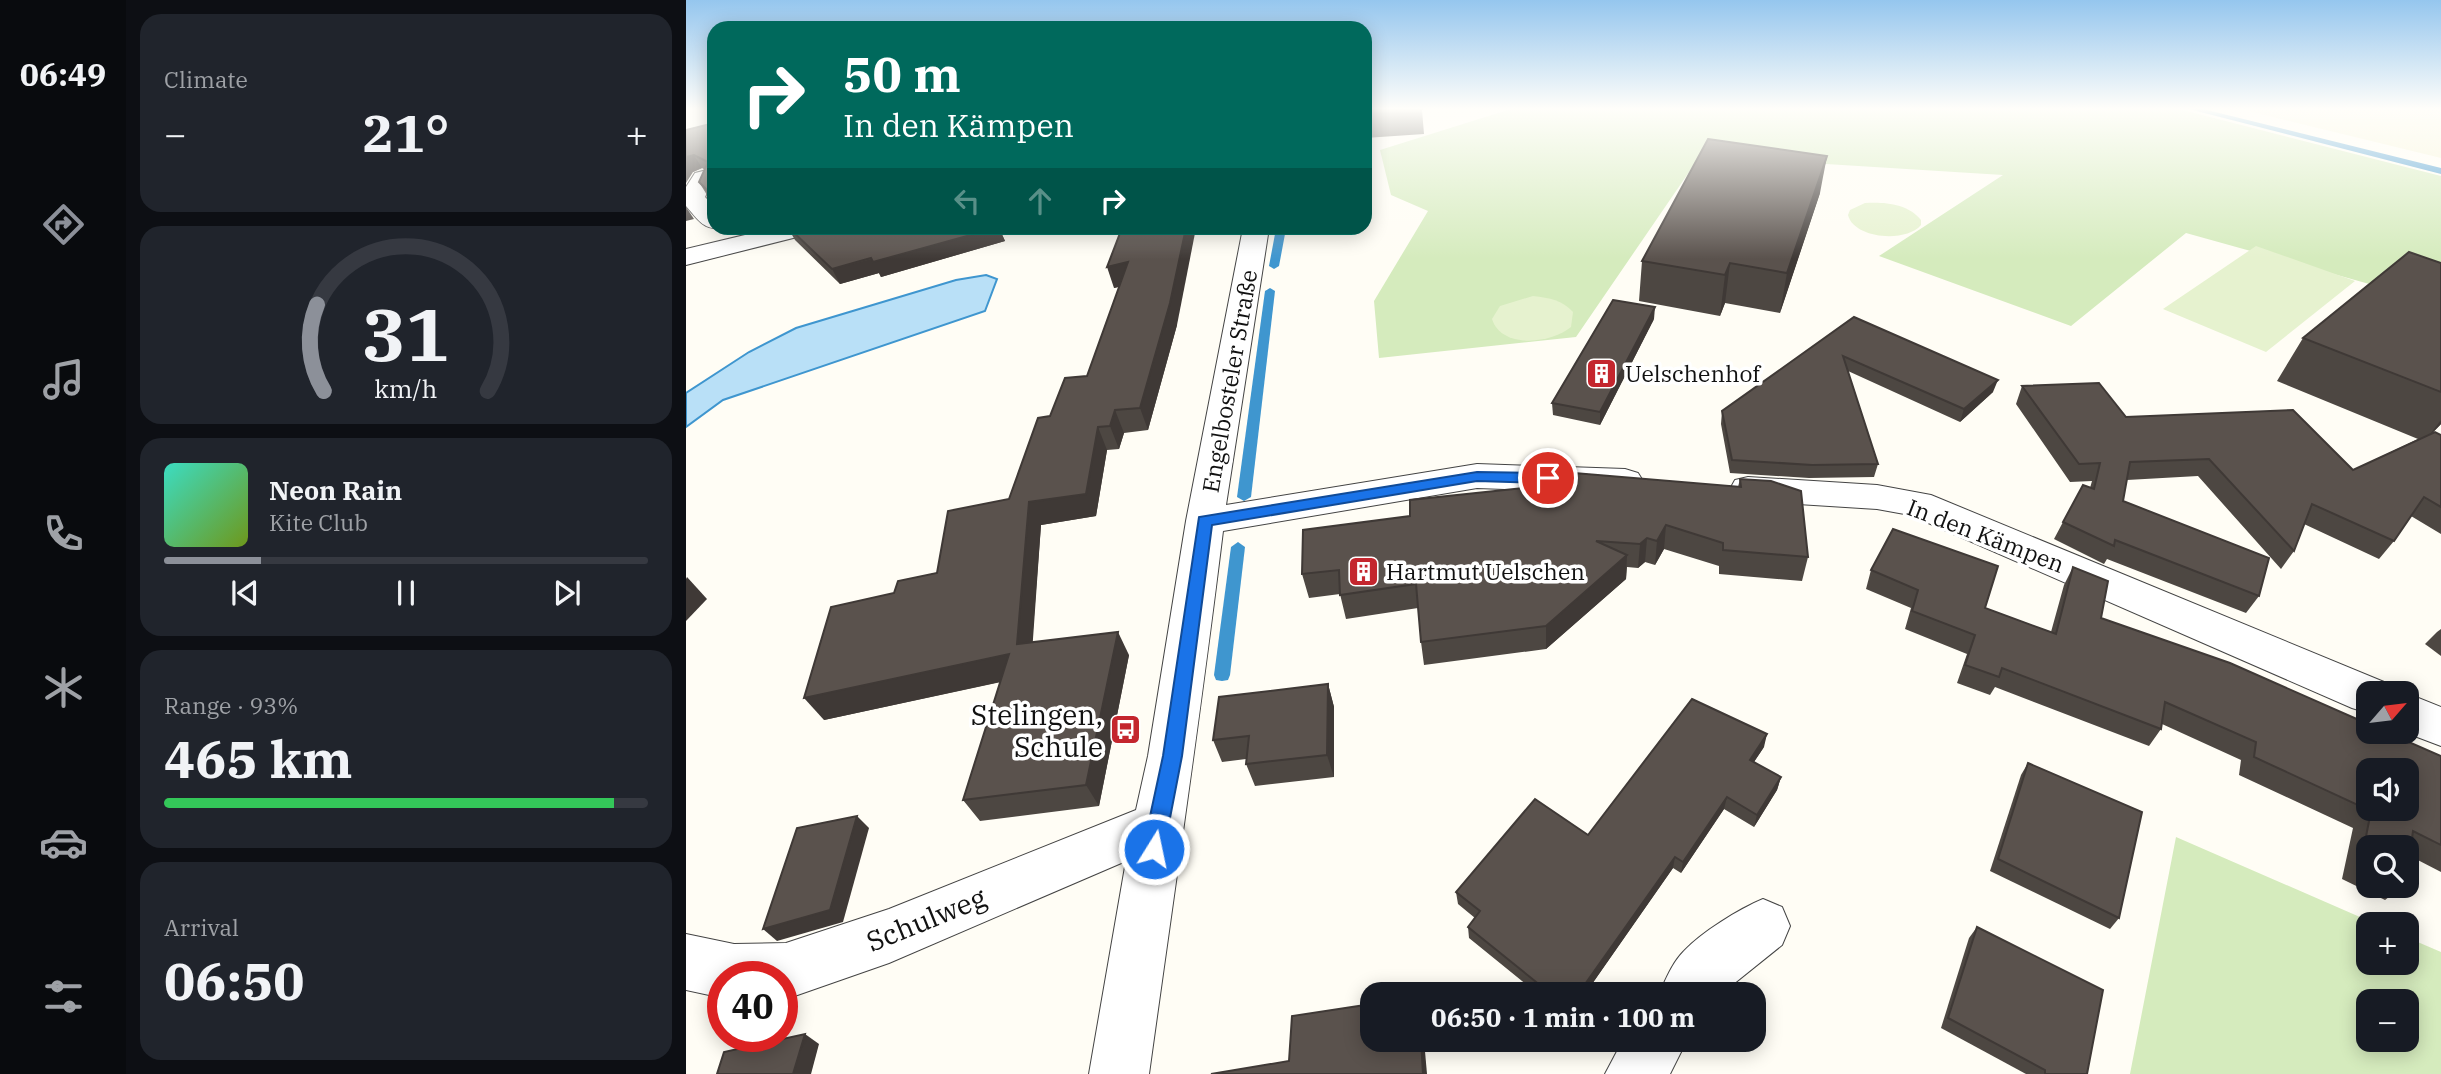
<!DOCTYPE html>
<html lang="en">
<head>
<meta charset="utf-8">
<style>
  :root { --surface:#171b24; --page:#20242c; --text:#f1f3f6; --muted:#9ea1a6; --line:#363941; --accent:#8c9099 }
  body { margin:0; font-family:"IBM Plex Serif",serif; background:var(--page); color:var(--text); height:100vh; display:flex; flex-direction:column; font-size:26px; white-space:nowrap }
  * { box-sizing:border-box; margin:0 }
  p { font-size:23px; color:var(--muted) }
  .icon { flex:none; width:38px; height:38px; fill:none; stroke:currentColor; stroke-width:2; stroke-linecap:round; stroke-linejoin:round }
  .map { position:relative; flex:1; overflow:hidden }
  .side { display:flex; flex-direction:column; gap:14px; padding:14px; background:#0d0f14; width:560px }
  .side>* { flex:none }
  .banner { position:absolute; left:21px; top:21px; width:665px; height:214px; border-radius:21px; box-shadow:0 4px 18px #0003; background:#00695c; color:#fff; overflow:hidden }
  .needle { width:46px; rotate:62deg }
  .fabs { position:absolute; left:1670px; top:681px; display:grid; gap:14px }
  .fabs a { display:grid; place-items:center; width:63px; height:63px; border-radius:14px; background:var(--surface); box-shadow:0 4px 18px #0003; font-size:35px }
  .speed { position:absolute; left:21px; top:961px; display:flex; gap:14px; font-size:35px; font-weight:700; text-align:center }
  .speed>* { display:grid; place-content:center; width:91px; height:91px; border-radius:50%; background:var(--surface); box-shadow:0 4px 18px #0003; line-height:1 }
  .speed .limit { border:10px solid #d22; background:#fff; color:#111 }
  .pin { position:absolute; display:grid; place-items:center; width:60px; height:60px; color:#fff; margin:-30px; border:4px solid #fff; border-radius:50%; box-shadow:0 2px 7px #0007 }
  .me { position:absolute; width:77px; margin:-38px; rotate:10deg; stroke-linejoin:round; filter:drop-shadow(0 0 5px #0008) }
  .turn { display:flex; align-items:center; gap:24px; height:147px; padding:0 21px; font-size:32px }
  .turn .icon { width:91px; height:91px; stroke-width:2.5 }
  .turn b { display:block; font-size:49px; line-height:60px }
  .lanes { display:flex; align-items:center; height:66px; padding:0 21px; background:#0003; justify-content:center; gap:35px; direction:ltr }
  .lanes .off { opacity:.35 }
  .big { font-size:52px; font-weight:800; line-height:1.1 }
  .side .widget { flex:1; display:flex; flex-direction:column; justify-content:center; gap:10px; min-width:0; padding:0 24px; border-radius:21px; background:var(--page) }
  .side .dial { align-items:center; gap:0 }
  .dial svg { height:182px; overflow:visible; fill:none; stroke:var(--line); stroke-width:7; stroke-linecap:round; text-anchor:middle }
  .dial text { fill:var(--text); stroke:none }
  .song { display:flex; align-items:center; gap:21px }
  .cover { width:84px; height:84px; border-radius:10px; background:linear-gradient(135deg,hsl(170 70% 55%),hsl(80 70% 35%)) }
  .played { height:7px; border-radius:4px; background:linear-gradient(90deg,var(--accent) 20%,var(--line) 20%) }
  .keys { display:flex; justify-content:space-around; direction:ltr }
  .heat { display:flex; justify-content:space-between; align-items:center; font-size:38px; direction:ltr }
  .charge { height:10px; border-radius:5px; background:linear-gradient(90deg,#34c759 93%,var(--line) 0) }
  .trip { position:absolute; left:674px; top:982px; width:406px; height:70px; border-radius:21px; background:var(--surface); box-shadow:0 4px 18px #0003; font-weight:800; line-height:70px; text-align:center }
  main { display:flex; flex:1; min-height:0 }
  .menu { display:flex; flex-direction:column; width:126px; justify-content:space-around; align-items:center; background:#090b0e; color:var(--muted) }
  .menu .icon { width:49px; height:49px }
  .menu .active { color:var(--accent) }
  .menu b { font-size:32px; color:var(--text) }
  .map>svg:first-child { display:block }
  .farmland { fill:#f6f3d4 }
  .green { fill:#d5ebbd; fill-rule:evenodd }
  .pitch { fill:#e6f2cf }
  .water { fill:#b9e0f7; stroke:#3f96cf; stroke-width:2 }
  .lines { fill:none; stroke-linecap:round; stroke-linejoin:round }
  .stream { fill:#3f96cf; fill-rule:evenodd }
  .minor-casing { stroke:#444; stroke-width:2 }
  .minor { fill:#fff; fill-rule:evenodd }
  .wall { fill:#4d4742 }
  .shaded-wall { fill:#3f3936 }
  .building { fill:#5a524d; stroke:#3f3936; stroke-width:2; fill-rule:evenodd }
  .route { fill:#1a73e8; stroke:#114b97; stroke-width:2 }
  .labels { text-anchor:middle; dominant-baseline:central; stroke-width:7; stroke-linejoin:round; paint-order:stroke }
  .poi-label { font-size:23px; fill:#111; stroke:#fff; text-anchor:start }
  .street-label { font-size:23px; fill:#111; stroke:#fff }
  .near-poi-label { font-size:28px; fill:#111; stroke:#fff; text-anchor:end }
  .near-street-label { font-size:28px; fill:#111; stroke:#fff }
</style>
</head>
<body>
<main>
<nav class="menu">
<b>06:49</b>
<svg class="icon active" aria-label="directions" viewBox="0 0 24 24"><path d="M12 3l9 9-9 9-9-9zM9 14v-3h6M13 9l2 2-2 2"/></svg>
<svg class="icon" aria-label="music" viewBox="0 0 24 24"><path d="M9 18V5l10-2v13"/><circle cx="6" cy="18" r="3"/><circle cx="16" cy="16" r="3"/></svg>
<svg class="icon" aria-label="phone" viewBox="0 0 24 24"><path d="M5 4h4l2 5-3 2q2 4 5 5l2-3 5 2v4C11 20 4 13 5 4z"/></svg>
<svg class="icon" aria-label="climate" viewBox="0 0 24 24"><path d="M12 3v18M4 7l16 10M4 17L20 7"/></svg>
<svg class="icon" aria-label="car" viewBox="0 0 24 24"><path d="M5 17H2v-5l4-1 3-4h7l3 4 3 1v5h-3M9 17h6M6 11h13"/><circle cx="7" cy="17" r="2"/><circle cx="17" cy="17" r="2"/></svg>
<svg class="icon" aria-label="filters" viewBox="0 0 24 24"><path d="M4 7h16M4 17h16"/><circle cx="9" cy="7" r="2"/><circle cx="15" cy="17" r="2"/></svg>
</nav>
<section class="side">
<div class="widget"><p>Climate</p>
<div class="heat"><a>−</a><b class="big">21°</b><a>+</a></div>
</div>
<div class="widget dial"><svg viewBox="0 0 100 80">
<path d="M14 69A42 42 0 1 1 86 69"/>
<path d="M14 69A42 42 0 0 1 11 31" stroke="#8c9099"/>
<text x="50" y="56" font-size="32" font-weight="700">31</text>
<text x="50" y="72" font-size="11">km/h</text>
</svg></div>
<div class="widget">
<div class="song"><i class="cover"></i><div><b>Neon Rain</b><p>Kite Club</p></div></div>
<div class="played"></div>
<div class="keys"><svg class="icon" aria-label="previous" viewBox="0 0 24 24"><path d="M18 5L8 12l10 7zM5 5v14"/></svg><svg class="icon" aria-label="pause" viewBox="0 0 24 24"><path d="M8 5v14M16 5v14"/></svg><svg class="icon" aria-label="next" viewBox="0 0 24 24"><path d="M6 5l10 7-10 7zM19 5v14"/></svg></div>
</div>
<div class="widget"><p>Range · 93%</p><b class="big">465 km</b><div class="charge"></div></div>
<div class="widget"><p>Arrival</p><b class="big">06:50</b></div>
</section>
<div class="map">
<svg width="1755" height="1074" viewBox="0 0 1755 1074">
  <rect width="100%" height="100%" fill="#fffdf5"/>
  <polygon class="farmland" points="1550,108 1755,108 1755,158"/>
  <g class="green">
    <polygon points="828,108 1489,108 1755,176 1755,304 1500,233 1385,326 1193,256 1317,175 1014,156 890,337 693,358 688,301 742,211 705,195 694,150"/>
    <path d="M1490,837L1690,924H1682V962H1720V937L1755,952V1074H1444ZM1682,1001H1720V1040H1682Z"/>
  </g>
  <g class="pitch">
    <path d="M1179,203C1198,202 1221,203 1235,220V225C1220,243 1168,239 1162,215L1164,210Z"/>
    <polygon points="1570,246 1669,281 1580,352 1477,309"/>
    <path d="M847,296C864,298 876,300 887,312L885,327C866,343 816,350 806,319L814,306Z"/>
  </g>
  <polygon class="water" points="300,275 311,279 299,311 37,400 0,427 0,393 63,352 110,328 270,280"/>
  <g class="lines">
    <g class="stream">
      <polygon points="1499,108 1513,108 1755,168 1755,174"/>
      <polygon points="594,231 599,234 593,266 588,269 583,266 589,234"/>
      <polygon points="584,288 589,291 565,497 558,501 551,497 579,291"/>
      <polygon points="552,542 559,547 544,675 542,680 536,681 530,680 528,675 545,547"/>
    </g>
    <defs>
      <g id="minor">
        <path d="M17,171L28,177L19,197L28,206V228H33C17,230 10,217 0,206V187L9,173Z"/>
        <polygon points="88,228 131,228 127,233 0,265 0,249"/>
        <path d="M557,228H583L540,505L791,464L939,469L952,473L957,481L952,489L939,493L791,488L537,531C515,712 488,893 463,1074H403L440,861L203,963L100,999H96V976H37V998L0,990V934L48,944L100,943L203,909L450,810L462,756L500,521Z"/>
        <polygon points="1062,477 1191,485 1245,495 1698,682 1703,693 1682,693 1682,713 1666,708 1224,515 1191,509 1062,501 1049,498 1044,489 1049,480"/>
        <polygon points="1720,693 1755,707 1755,746 1718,732"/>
        <path d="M1077,899L1096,907L1104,926L1096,945L1035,994H973C980,979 986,963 998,951C1016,932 1053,909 1077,899Z"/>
        <polygon points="937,1040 1001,1040 984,1074 919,1074"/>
      </g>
    </defs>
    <use href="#minor" class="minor-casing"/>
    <use href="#minor" class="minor"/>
  </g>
  <g class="wall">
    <polygon points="679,108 739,108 736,110 738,134 679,138"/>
    <polygon points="28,123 21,195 13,182 19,170 16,168 7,172 0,130"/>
    <polygon points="1134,193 1094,313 1039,303 1034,316 953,301 956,261"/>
    <polygon points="102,228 313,228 319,241 195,277 193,273 154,284 109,240"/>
    <polygon points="436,228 491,325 462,430 438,433 433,449 421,450 410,516 355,525 346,643 443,655 413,806 294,821 277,800 315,682 138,720 208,593 251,573 323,499 364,416 401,376 433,287 428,288"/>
    <polygon points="1755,263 1755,424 1746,433 1755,435 1755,534 1725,516 1708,541 1693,559 1618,524 1608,551 1595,569 1512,476 1441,480 1437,501 1573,596 1560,613 1421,559 1418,564 1368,539 1377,522 1404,488 1406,481 1384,482 1330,404 1336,386 1440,417 1667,470 1732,439 1591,381 1617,338"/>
    <polygon points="1168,317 1307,392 1274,422 1162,371 1192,464 1188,477 1123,478 1044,473 1035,424 1036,411"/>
    <polygon points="968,319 914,425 867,415 866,403"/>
    <polygon points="1054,479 1122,557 1116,581 1033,574 1033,566 978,549 969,565 959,562 952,568 941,567 940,579 860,649 738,665 735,642 732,608 660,619 654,594 623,598 616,574 1052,487"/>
    <polygon points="1387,567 1415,618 1755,756 1755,872 1724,856 1682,847 1682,886 1717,886 1699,900 1656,879 1667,828 1553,775 1555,760 1476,724 1475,729 1463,746 1309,687 1304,695 1271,683 1281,654 1219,629 1225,608 1180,589 1185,570 1299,608 1365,632 1378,585"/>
    <polygon points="1755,629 1755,656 1739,644 1751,632"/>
    <polygon points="642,684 648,707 648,777 569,786 560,764 560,759 536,762 527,740"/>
    <polygon points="1078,747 1068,762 1095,777 1091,790 1068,827 1038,809 995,873 987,868 899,994 852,994 783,938 782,927 789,918 772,904 770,892 902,835"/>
    <polygon points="1342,763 1433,918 1424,929 1304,871 1335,775"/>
    <polygon points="1291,927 1401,1074 1340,1074 1255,1028 1283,938"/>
  </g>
  <g class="shaded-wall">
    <polygon points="8,155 16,168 7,172 0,183 0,157"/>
    <polygon points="1141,156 1134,193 1094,313 1101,273"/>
    <polygon points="28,196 28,208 22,198"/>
    <polygon points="0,207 8,219 0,221"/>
    <polygon points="310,228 313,228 319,241 195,277 193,273 154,284 146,269"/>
    <polygon points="500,228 510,228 491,325 462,430 454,408"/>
    <polygon points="442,262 449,282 428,288 421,267"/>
    <polygon points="1044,263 1039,303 1034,316 1039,275"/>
    <polygon points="969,307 968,319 914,425 914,412"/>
    <polygon points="1312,380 1307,392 1274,422 1278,409"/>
    <polygon points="429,410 438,433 433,449 424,426"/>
    <polygon points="1755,420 1755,424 1738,442"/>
    <polygon points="412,427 421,450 410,516 355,525 345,667 331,644 343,502"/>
    <polygon points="980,525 978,549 969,565 971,541"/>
    <polygon points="961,538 959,562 952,568 954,544"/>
    <polygon points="941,555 940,579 860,649 860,626"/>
    <polygon points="1,577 21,599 0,621 0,579"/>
    <polygon points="432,632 443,655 413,806 400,785"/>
    <polygon points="323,654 337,677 138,720 118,698"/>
    <polygon points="642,684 648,707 648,777 641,755"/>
    <polygon points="1081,734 1078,747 1061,772 1064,760"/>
    <polygon points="1095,777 1091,790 1068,827 1071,815"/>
    <polygon points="1041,797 1038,809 995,873 997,862"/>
    <polygon points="171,816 183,828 157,922 91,941 77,929"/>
    <polygon points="989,857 987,868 899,994 892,994"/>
    <polygon points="119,1034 133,1044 125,1074 107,1074"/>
    <polygon points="735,1040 738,1040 741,1074 737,1074"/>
  </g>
  <g class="building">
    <polygon points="28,123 28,196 22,198 21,190 13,182 22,162 8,155 0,157 0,130"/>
    <polygon points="1022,139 1141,156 1101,273 1044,263 1039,275 956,261"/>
    <polygon points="103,228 310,228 187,262 185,258 146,269"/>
    <polygon points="436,228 500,228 484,303 454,408 429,410 424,426 412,427 400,494 343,502 331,644 432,632 400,785 277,800 323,654 118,698 145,607 208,593 212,581 251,573 262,511 323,499 352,418 364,416 379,378 401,376 442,262 421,267"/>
    <polygon points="1723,252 1755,263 1755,392 1617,338"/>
    <polygon points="927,300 969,307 914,412 866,403"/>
    <polygon points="1168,317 1312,380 1278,409 1157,356 1192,464 1126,465 1046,460 1036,411"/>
    <polygon points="1413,383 1440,417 1607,410 1667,470 1749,432 1755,435 1755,507 1738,497 1708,541 1626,504 1608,551 1523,459 1444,462 1437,501 1583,558 1573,596 1429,540 1428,546 1377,522 1397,485 1408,489 1414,463 1393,464 1336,386"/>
    <polygon points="888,473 1055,487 1054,479 1085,481 1115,491 1122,557 1037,550 1037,543 980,525 971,541 961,538 954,544 910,541 941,555 860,626 735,642 730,584 654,595 653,570 616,574 617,530 724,516 724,500 886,483"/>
    <path d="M1207,529L1312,566L1299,608L1370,634L1387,567L1422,581L1415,618L1544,663L1682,724V732H1700L1755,756V845L1727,831L1720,882V847H1682V865L1675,862L1685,811L1568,757L1570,742L1479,702L1475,729L1316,668L1313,677L1279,665L1289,635L1226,611L1232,590L1185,570ZM1682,770H1720V808H1682Z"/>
    <polygon points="642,684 641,755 560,764 563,736 527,740 533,697"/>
    <polygon points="1006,699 1081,734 1064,760 1095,777 1071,815 1041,797 997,862 989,857 892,994 865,994 782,927 794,911 770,892 849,799 902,835"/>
    <polygon points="1342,763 1456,812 1433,918 1312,859"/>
    <polygon points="171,816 144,910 77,929 111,828"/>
    <polygon points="1291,927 1417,990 1401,1074 1359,1074 1359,1070 1262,1018"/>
    <polygon points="686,1004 686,1040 735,1040 737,1074 525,1074 603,1061 606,1016"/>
    <polygon points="119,1034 107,1074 31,1074 38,1052"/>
  </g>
  <linearGradient id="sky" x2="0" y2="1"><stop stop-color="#95c6ee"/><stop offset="0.42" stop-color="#fffefa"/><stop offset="1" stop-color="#fffefa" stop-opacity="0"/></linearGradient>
  <rect width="1755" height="259" fill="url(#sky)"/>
  <polygon class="route" points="791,472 862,473 870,478 862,483 791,481 526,525 496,756 478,849 475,856 468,859 460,856 457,849 477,756 513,517"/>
  <defs>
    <symbol id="building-square" viewBox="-11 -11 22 22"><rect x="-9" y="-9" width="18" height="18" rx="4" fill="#c4262e" stroke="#fff"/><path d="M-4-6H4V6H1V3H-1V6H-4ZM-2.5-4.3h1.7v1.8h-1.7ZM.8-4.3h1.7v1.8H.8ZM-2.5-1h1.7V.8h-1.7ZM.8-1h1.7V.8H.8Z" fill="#fff"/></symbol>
    <symbol id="bus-square" viewBox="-11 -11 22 22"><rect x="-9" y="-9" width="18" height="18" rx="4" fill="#c4262e" stroke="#fff"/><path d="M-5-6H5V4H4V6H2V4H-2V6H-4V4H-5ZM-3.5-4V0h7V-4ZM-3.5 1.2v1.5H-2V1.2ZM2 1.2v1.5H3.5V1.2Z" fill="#fff"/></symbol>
  </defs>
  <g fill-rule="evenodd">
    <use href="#building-square" x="898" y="356" width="35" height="35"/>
    <use href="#building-square" x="660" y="554" width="35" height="35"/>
    <use href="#bus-square" x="422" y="712" width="35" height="35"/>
  </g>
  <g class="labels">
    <g class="poi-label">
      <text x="939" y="373">Uelschenhof</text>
      <text x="700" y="571">Hartmut Uelschen</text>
    </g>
    <g class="street-label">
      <text transform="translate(543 381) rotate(-80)">Engelbosteler Straße</text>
      <text transform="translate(1300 535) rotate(21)">In den Kämpen</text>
    </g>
    <g class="near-poi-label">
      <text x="417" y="714">Stelingen,<tspan x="417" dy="32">Schule</tspan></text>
    </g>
    <g class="near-street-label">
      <text transform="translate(240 919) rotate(-22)">Schulweg</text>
    </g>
  </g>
</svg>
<div class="fabs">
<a><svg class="needle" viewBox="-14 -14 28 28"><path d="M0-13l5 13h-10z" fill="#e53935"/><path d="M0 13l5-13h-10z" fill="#9ea1a6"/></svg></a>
<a><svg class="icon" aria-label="sound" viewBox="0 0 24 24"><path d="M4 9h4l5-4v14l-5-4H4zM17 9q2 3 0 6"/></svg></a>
<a><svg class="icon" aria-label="search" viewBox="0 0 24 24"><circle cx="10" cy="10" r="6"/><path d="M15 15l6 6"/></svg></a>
<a>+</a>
<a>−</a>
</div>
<div class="speed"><div class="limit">40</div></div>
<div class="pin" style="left:862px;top:478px;background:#d93025"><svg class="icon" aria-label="arrive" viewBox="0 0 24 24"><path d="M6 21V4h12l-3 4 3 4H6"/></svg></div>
<svg class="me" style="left:468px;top:849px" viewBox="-20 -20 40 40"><circle r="17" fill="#1a73e8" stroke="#fff" stroke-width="3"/><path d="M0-11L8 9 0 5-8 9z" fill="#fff"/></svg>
<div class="trip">06:50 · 1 min · 100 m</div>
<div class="banner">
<div class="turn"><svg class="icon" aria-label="right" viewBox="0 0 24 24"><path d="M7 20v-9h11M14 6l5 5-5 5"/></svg><div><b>50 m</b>In den Kämpen</div></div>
<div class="lanes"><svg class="icon off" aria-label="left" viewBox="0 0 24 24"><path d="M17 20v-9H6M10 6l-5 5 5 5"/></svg><svg class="icon off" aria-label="ahead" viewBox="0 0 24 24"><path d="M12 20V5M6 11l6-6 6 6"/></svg><svg class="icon" aria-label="right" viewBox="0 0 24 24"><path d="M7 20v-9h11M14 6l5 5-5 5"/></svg></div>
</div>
</div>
</main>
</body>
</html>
